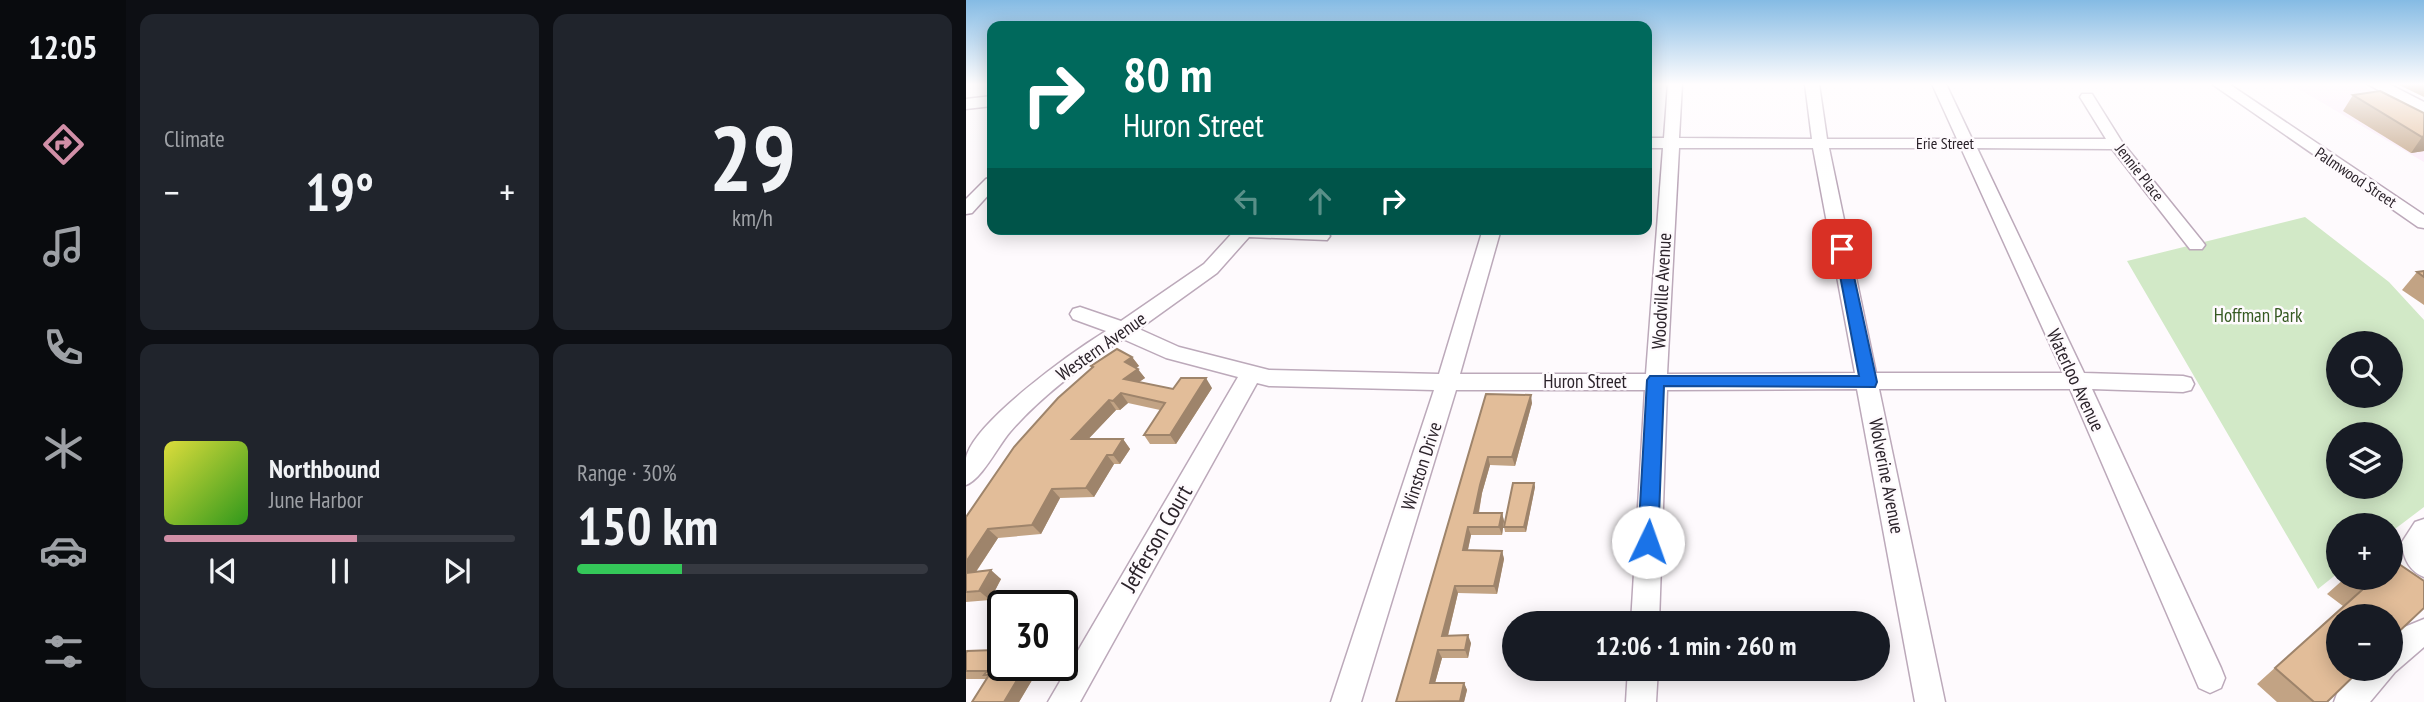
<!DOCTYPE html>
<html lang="en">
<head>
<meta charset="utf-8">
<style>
  :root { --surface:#171b24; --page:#20242c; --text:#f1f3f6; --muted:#9ea1a6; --line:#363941; --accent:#d18fa7 }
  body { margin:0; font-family:"PT Sans Narrow",sans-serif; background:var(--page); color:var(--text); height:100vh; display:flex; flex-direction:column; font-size:26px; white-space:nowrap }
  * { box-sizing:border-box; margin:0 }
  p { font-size:23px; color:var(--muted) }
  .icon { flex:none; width:38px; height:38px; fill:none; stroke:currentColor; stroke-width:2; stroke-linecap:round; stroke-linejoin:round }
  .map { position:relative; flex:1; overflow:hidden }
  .panel { display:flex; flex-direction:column; gap:14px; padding:14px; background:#0d0f14; width:840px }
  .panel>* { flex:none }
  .top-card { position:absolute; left:21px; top:21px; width:665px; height:214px; border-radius:14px; box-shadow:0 4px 18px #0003; background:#00695c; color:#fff; overflow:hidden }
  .buttons { position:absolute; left:1360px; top:331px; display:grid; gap:14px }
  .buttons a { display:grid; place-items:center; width:77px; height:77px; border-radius:50%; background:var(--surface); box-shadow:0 4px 18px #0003; font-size:35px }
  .speed { position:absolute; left:21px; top:590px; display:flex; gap:14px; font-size:35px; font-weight:700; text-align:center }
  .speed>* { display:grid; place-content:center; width:91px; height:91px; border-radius:50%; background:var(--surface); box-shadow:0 4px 18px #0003; line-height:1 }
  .speed .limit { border:4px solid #111; border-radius:10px; background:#fff; color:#111 }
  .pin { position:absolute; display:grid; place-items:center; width:60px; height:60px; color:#fff; margin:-30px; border-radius:14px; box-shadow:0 4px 10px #0006 }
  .me { position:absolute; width:77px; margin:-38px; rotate:3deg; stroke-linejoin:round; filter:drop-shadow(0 0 5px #0008) }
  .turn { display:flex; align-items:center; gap:24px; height:147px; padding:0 21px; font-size:32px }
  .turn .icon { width:91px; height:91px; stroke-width:2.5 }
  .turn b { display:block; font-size:49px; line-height:60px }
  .lanes { display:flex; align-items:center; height:66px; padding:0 21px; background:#0003; justify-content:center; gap:35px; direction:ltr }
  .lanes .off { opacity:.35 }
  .big { font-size:52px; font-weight:600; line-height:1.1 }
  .panel .card { flex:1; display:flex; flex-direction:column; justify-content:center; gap:10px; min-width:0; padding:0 24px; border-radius:14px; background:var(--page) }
  .panel .dial { align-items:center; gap:0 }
  .dial b { font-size:91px; line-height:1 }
  .song { display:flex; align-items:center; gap:21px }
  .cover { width:84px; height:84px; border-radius:10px; background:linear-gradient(135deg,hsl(60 70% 55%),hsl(110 70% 35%)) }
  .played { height:7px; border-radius:4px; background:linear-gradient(90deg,var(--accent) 55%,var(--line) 55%) }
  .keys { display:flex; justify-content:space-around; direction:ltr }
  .heat { display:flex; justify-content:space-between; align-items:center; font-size:38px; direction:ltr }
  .charge { height:10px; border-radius:5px; background:linear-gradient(90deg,#34c759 30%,var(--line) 0) }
  .panel .tiles { flex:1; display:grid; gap:14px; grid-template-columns:repeat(2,1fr) }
  .trip { position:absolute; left:536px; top:611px; width:388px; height:70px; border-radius:35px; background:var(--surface); box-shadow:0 4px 18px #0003; font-weight:600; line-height:70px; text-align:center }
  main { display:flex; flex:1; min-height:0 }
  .tabs { display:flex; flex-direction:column; width:126px; justify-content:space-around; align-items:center; background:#090b0e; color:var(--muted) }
  .tabs .icon { width:49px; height:49px }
  .tabs .on { color:var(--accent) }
  .tabs b { font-size:32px; color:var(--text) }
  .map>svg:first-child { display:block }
  .built { fill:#fcecfa }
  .green { fill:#d2e9c7; fill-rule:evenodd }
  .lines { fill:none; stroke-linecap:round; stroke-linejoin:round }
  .minor-casing { stroke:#bca9ba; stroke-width:3 }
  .major-casing { stroke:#bca9ba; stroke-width:3 }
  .minor { fill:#fff; fill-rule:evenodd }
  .major { fill:#fff; fill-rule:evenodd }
  .wall { fill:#c2a384 }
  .shaded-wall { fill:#9e846b }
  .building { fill:#e2bd99; stroke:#9e846b; stroke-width:2 }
  .route { fill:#1a73e8; stroke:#114b97; stroke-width:2 }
  .labels { text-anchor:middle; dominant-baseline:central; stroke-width:5; stroke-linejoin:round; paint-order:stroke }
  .far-street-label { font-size:16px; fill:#2b232a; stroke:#fefafd }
  .street-label { font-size:19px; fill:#2b232a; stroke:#fefafd }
  .park-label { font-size:19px; fill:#355921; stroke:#fefafd }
  .near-street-label { font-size:23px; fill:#2b232a; stroke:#fefafd }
</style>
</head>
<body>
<main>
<nav class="tabs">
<b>12:05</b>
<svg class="icon on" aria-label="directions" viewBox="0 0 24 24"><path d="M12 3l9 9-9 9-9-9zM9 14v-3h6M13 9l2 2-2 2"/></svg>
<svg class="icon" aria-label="music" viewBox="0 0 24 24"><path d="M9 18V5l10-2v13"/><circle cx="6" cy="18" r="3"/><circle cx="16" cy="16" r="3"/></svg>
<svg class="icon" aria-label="phone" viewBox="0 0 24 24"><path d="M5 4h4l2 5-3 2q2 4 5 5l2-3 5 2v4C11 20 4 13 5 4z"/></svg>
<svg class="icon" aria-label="climate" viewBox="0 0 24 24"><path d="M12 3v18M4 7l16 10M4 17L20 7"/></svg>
<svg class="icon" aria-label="car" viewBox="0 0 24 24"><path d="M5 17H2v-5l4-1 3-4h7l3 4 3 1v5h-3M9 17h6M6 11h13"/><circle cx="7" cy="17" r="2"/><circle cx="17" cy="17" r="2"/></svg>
<svg class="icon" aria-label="filters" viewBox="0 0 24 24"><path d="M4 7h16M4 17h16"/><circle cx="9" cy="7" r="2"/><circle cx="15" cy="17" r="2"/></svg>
</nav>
<section class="panel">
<div class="tiles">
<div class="card"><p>Climate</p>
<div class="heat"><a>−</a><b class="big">19°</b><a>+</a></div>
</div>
<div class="card dial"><b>29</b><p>km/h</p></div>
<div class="card">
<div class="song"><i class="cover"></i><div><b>Northbound</b><p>June Harbor</p></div></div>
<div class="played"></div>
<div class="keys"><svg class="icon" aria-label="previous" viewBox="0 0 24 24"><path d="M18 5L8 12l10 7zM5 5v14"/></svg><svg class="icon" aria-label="pause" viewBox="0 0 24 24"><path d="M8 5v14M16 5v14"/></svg><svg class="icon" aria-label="next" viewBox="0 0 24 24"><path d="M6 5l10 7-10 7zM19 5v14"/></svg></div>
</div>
<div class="card"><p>Range · 30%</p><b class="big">150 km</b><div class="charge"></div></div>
</div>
</section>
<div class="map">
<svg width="1458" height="702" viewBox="0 0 1458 702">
  <rect width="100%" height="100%" fill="#fefafd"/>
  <polygon class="built" points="1324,84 1393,84 1458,118 1458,162"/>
  <path class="green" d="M1339,217L1423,282L1458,320V507L1425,532L1424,525H1372V573L1352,589L1161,261ZM1372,343H1424V396H1372ZM1372,434H1424V486H1372Z"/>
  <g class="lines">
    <defs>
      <g id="minor">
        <path d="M702,84H716L713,138L846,139L839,84H853L861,139H991L966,84H980L1006,139H1140L1114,97L1116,94H1126L1156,142L1236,241L1239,245L1236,249H1224L1146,149L1011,148L1118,373L1217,376L1225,378L1228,384L1225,390L1217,392L1126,389L1255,668L1259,678L1255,688L1244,693L1233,688L1104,389H913L979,702H949L891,389L701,390L693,623H665L679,390H490L395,702H365L468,390L303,386L291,383L114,702H82L272,377L200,358L157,339C117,365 76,395 44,432C32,446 16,479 0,485C0,476 0,466 0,458C7,422 109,350 140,331L107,319L104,314L107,309L114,307L155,321L238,264L270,229L355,231L361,232L364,236L361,240L283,237L251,273L173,329L213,347L303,370L473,374L517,229H535L494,374H680L697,148H681V138H698ZM713,148H847L889,373L701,374ZM863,148H995L1097,373H910Z"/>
        <polygon points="1246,84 1263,84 1458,215 1458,228 1452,227"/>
        <polygon points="26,177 26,191 6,213 0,214 0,199 20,179"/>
        <path d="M1458,519V577C1443,571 1437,558 1436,542L1449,522Z"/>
        <polygon points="1458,619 1458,647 1429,672 1404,702 1368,702 1372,691 1395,668 1424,668 1424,639 1436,628"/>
        <polygon points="662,668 692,668 690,702 660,702"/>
      </g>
      <g id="major">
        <polygon points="1401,84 1423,84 1458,102 1458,114"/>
        <polygon points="26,96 26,106 0,109 0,99"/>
      </g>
    </defs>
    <use href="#minor" class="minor-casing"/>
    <use href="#major" class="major-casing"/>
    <use href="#minor" class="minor"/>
    <use href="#major" class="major"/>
  </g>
  <g class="wall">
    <polygon points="1431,84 1458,84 1458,97"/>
    <polygon points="1387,95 1458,113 1458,151 1445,153 1377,111"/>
    <polygon points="1458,271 1458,305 1436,290 1451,272"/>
    <polygon points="166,357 173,366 170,368 179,378 173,382 207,389 246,388 210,444 184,444 178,435 194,410 162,403 154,410 150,410 122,439 157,439 164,449 154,464 148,464 128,497 94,498 75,534 32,538 10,572 35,579 24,600 0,602 0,517 127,368 125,366"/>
    <polygon points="520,394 566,403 549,466 524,465 516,493 513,513 536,513 538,521 536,535 505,535 502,550 536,551 538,559 531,594 492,593 482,636 505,643 502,658 476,658 469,683 498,683 501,690 498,702 430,702"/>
    <polygon points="568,483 569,487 560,532 539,532 538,527"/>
    <polygon points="1379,578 1424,578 1361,702 1311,702 1291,684 1377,606 1361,594"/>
    <polygon points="28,650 35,656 37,665 75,665 53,702 21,679 0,679 0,653"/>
  </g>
  <g class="shaded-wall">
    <polygon points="1458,136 1458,151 1445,153 1456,137"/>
    <polygon points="166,357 173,366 165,371 159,362"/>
    <polygon points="172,369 179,378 164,388 158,379"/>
    <polygon points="240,378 246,388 210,444 204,435"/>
    <polygon points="155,393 162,403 154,410 147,401"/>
    <polygon points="565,395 566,403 549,466 546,457"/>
    <polygon points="143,400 150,410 113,449 106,439"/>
    <polygon points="157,439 164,449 154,464 147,455"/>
    <polygon points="141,455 148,464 128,497 120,488"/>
    <polygon points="522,457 524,465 516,493 511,521 508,513 514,485"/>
    <polygon points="568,483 569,487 560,532 558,527"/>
    <polygon points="86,489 94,498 75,534 66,525"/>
    <polygon points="536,513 538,521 536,535 533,527"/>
    <polygon points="502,527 505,535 500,558 497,550"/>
    <polygon points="22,529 32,538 3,582 0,579 0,562"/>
    <polygon points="536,551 538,559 531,594 528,586"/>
    <polygon points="25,570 35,579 24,600 13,591"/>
    <polygon points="489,586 492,593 480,643 476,636"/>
    <polygon points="502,635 505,643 502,658 499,650"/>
    <polygon points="28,650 37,657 24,656"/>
    <polygon points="472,650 476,658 467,690 464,683"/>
    <polygon points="60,665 75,665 53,702 38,702"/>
    <polygon points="498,683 501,690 498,702 494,702"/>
  </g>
  <g class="building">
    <polygon points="1414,91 1458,113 1458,136 1456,137 1387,95"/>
    <polygon points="1458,271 1458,277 1451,272"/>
    <polygon points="151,349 166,357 159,362 172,369 158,379 207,389 215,378 240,378 204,435 178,435 199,403 155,393 147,401 143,400 106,439 157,439 147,455 141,455 120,488 86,489 66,525 22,529 0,562 0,517 48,447 92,398 127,367 125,366"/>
    <polygon points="520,394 565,395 546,457 522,457 514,485 508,513 536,513 533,527 502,527 497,550 536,551 528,586 489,586 476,636 502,635 499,650 472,650 464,683 498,683 494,701 430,702"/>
    <polygon points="547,483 568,483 558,527 538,527"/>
    <polygon points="1424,558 1458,581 1458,608 1424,640 1424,616 1372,616 1372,668 1396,668 1361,702 1348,702 1309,668 1397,589 1381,578 1424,578"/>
    <polygon points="25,570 13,591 0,592 0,573"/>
    <polygon points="28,650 24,656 37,656 37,665 60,665 38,702 6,702 23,675 18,675 21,671 0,671 0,653 1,651"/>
  </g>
  <linearGradient id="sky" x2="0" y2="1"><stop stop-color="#85bbe4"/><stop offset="0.46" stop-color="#fffdfe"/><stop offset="1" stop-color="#fffdfe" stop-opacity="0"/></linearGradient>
  <rect width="1458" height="183" fill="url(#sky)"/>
  <polygon class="route" points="876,245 882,249 911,382 909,387 698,386 692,542 689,548 682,551 675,548 672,542 681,380 684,376 893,376 869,249"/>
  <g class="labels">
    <g class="far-street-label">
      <text x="979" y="143">Erie Street</text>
      <text transform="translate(1174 172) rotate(52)">Jennie Place</text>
      <text transform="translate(1390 177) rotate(34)">Palmwood Street</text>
    </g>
    <g class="street-label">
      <text transform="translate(695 291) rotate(-87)">Woodville Avenue</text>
      <text transform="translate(135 346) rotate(-35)">Western Avenue</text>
      <text transform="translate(1110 380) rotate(65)">Waterloo Avenue</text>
      <text x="619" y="381">Huron Street</text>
      <text transform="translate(455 466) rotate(-72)">Winston Drive</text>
      <text transform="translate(921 476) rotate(79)">Wolverine Avenue</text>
    </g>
    <g class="park-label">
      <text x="1292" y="315">Hoffman Park</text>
    </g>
    <g class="near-street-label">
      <text transform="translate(190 538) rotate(-60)">Jefferson Court</text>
    </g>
  </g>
</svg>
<div class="buttons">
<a><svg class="icon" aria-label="search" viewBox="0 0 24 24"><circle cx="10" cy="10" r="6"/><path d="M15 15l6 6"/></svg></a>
<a><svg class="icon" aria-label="layers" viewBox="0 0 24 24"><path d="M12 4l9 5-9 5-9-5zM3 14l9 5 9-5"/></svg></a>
<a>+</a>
<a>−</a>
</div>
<div class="speed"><div class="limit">30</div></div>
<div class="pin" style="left:876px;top:249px;background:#d93025"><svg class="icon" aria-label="arrive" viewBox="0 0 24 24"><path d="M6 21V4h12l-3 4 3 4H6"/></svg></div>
<svg class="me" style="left:682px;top:542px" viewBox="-20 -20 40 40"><circle r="19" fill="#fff"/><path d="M0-13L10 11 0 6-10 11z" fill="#1a73e8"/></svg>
<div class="trip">12:06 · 1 min · 260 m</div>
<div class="top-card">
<div class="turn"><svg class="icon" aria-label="right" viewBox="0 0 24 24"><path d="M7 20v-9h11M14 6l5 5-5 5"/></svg><div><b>80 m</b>Huron Street</div></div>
<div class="lanes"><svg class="icon off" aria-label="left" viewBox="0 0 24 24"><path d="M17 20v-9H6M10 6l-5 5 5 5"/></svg><svg class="icon off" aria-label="ahead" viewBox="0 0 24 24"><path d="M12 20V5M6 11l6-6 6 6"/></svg><svg class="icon" aria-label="right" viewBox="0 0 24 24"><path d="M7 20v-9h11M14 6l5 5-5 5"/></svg></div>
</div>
</div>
</main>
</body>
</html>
